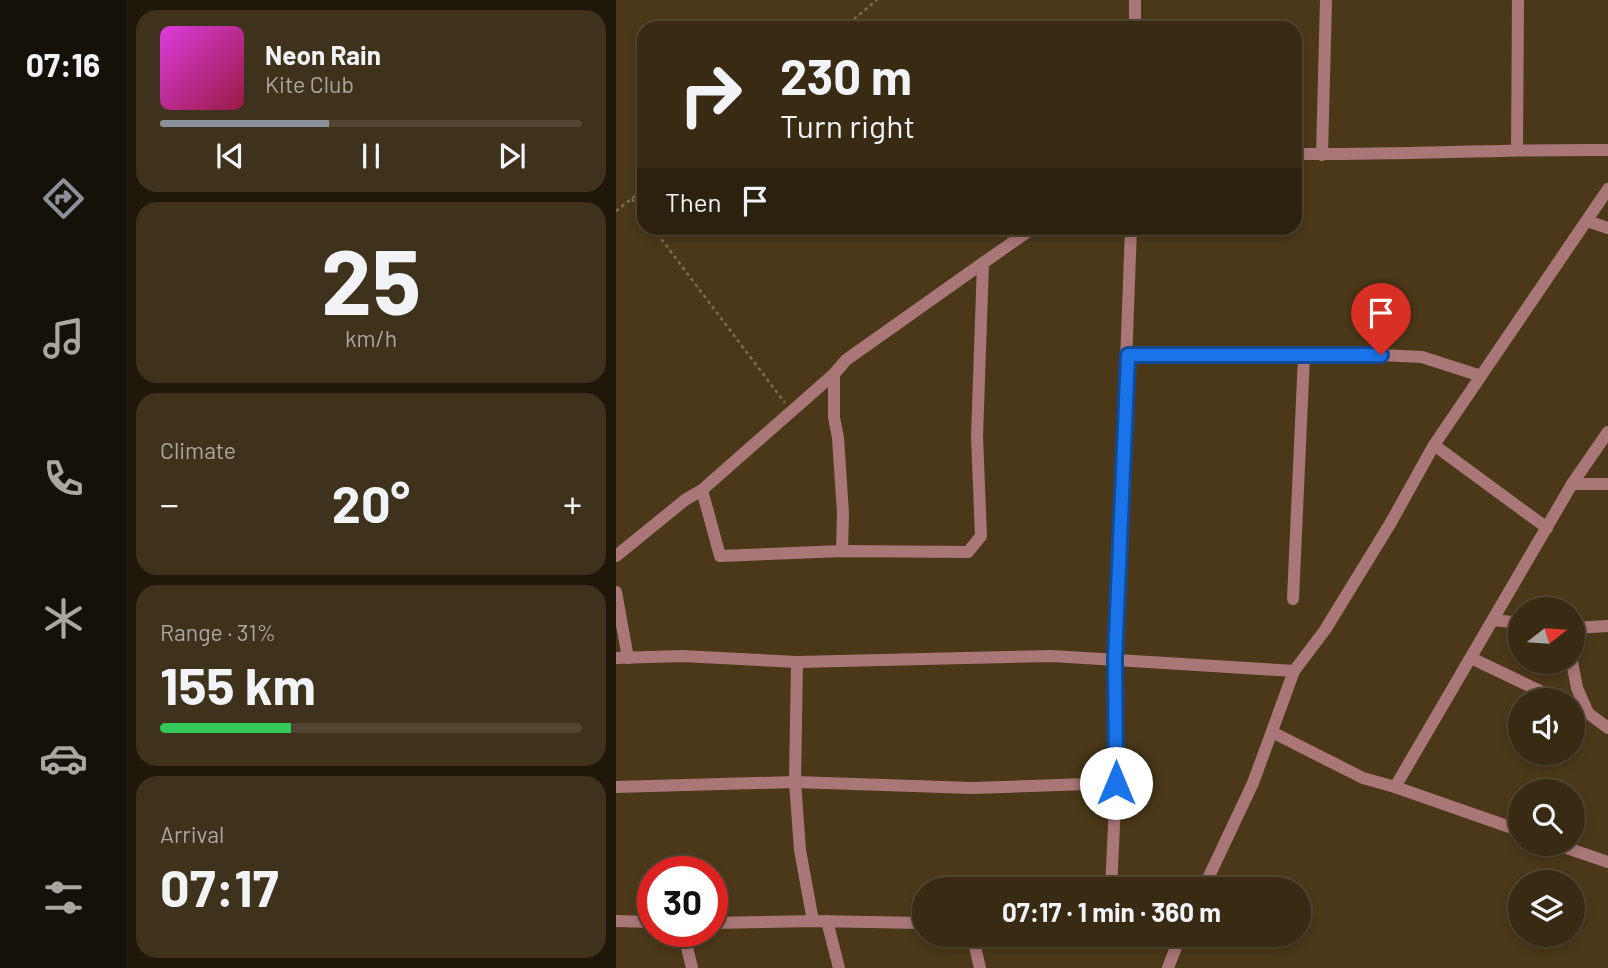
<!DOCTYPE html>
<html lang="en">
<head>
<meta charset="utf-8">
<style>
  :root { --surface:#382a13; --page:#3f321c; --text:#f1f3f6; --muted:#aba7a0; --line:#524633; --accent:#8c9099 }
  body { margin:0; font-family:Barlow,sans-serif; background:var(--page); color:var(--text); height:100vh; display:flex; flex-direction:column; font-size:26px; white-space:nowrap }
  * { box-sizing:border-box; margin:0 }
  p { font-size:23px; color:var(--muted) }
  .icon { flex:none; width:38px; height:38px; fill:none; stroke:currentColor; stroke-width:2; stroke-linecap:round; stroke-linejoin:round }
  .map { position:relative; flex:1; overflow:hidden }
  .side { display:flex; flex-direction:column; gap:10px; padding:10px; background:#1f170a; width:490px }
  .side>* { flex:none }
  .banner { position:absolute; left:21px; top:21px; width:665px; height:214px; border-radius:21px; box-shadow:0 4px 10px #0003,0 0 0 2px var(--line); background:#382a13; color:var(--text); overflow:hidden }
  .needle { width:46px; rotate:73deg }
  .controls { position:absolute; left:892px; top:597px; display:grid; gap:14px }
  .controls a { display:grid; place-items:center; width:77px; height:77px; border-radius:50%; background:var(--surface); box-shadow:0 4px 10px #0003,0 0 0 2px var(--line); font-size:35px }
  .speed { position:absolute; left:21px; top:856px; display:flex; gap:14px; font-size:35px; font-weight:700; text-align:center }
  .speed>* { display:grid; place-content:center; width:91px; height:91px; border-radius:50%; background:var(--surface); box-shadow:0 4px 10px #0003,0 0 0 2px var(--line); line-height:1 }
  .speed .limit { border:10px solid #d22; background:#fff; color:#111 }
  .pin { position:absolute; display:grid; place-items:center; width:60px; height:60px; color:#fff; margin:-72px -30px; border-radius:50% 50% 50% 0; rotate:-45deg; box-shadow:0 0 7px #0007 }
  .pin .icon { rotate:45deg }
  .me { position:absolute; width:77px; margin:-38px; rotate:0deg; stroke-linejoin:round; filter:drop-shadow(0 0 5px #0008) }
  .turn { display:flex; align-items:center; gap:24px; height:147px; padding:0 28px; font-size:32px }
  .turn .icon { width:91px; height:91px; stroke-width:2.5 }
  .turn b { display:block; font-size:49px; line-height:60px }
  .then { display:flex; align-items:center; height:66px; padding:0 28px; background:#0003; gap:14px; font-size:26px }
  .big { font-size:52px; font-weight:700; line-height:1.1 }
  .side .tile { flex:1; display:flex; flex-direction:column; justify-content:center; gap:10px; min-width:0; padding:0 24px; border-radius:21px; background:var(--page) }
  .side .dial { align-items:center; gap:0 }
  .dial b { font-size:91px; line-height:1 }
  .song { display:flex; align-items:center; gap:21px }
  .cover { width:84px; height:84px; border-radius:10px; background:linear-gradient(135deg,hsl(300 70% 55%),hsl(340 70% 35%)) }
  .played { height:7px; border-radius:4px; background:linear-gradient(90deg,var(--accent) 40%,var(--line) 40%) }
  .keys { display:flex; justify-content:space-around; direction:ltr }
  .heat { display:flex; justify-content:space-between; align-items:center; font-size:38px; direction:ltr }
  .charge { height:10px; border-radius:5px; background:linear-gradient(90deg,#34c759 31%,var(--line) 0) }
  .trip { position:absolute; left:296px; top:877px; width:399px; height:70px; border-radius:35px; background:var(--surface); box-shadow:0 4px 10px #0003,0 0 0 2px var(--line); font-weight:700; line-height:70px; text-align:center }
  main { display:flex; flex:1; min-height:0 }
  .tab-bar { display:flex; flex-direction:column; width:126px; justify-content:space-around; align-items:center; background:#161108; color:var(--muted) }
  .tab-bar .icon { width:49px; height:49px }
  .tab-bar .current { color:var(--accent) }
  .tab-bar b { font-size:32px; color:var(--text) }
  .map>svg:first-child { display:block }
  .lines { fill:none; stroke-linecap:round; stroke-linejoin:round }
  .path { stroke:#7e6d53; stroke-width:2.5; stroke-dasharray:3.5 3.5; stroke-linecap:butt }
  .minor { stroke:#aa7779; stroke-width:12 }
  .route-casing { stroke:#114b97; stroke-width:18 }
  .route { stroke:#1a73e8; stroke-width:12 }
</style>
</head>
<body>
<main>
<nav class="tab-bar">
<b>07:16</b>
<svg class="icon current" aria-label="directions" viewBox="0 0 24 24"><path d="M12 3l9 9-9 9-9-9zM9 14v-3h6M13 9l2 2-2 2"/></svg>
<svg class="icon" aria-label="music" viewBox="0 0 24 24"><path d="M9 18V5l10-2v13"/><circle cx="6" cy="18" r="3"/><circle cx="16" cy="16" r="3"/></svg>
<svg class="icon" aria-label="phone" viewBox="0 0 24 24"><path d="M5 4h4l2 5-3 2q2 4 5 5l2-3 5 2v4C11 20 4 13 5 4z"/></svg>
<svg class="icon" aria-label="climate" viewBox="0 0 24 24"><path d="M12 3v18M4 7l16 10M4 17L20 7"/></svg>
<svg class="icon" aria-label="car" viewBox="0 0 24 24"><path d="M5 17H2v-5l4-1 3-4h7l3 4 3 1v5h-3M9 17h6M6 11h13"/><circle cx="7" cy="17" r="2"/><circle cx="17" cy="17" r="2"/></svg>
<svg class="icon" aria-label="filters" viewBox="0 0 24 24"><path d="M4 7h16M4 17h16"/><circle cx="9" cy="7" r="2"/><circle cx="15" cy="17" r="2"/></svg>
</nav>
<section class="side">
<div class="tile">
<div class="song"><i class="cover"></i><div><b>Neon Rain</b><p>Kite Club</p></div></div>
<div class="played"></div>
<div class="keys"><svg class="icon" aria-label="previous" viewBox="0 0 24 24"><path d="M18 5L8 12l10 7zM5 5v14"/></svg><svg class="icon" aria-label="pause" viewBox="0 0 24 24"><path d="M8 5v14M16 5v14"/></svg><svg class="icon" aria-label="next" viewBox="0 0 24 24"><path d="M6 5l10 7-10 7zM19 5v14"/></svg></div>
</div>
<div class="tile dial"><b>25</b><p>km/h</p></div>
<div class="tile"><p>Climate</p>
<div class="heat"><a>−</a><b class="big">20°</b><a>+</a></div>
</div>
<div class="tile"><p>Range · 31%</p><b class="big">155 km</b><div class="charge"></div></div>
<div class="tile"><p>Arrival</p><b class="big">07:17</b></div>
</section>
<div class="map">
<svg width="992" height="968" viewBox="0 0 992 968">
  <rect width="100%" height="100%" fill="#4b3819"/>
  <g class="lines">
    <g class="path">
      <polyline points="227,28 261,0"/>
      <polyline points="16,199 28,215"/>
      <polyline points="0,211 28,189"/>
      <polyline points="37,228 169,403"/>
    </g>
    <g class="minor">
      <polyline points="519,28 519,0"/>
      <polyline points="901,149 902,0"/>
      <path d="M679,154C783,155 888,149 992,150"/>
      <polyline points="706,155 710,0"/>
      <polyline points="971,221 992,228"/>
      <polyline points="512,355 765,355 806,357 865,376"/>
      <polyline points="818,445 931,528"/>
      <polyline points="956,484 992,484"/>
      <polyline points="86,490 104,556 226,551 352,552 365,536 361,436 367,263 417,228"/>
      <polyline points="226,551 227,513 222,438 218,417 218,374 230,360 367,263"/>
      <polyline points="0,556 69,500 86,490 218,374"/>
      <polyline points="0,592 12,658"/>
      <polyline points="677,599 688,356"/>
      <polyline points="877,620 905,623"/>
      <polyline points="957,628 992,626"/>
      <polyline points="0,658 66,656 181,662 436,656 678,671"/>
      <polyline points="855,658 943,700"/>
      <polyline points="181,662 179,782 184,850 197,921"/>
      <polyline points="956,662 961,688 972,713"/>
      <polyline points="957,707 972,713 992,728"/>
      <polyline points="656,732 747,778 779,787 905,831"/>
      <polyline points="0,787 179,782 356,788 500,783"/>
      <polyline points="779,787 956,484 992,432"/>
      <polyline points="939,844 992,862"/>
      <polyline points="495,889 500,783 499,659 515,228"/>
      <polyline points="587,889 637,783 678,671 709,630 774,524 818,445 992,189"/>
      <polyline points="0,921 37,922"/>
      <polyline points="211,921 223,968"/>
      <polyline points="96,923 197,921 308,923"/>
      <polyline points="67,931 76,968"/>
      <polyline points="356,934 364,968"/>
      <polyline points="552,968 565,934"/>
    </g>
  </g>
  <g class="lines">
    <defs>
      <polyline id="route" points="500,783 499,659 512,355 765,355"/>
    </defs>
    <use href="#route" class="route-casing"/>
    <use href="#route" class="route"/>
  </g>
</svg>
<div class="controls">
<a><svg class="needle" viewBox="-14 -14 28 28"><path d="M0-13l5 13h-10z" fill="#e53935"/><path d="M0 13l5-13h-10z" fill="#aba7a0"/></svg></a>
<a><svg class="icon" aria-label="sound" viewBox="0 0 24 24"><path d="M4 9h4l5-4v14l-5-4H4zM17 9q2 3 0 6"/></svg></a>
<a><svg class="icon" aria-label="search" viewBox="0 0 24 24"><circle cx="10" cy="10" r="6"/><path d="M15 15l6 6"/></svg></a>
<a><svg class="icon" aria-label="layers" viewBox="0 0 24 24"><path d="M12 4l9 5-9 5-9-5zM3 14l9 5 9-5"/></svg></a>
</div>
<div class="speed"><div class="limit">30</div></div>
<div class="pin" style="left:765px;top:355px;background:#d93025"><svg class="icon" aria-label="arrive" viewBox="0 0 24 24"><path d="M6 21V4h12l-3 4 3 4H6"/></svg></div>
<svg class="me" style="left:500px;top:783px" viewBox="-20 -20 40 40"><circle r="19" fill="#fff"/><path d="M0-13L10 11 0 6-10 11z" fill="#1a73e8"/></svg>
<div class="trip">07:17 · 1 min · 360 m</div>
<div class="banner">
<div class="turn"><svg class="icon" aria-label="right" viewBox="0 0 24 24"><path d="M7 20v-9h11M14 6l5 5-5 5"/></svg><div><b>230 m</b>Turn right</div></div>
<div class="then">Then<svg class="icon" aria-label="arrive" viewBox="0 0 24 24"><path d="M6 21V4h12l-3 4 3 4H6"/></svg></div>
</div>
</div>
</main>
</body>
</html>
